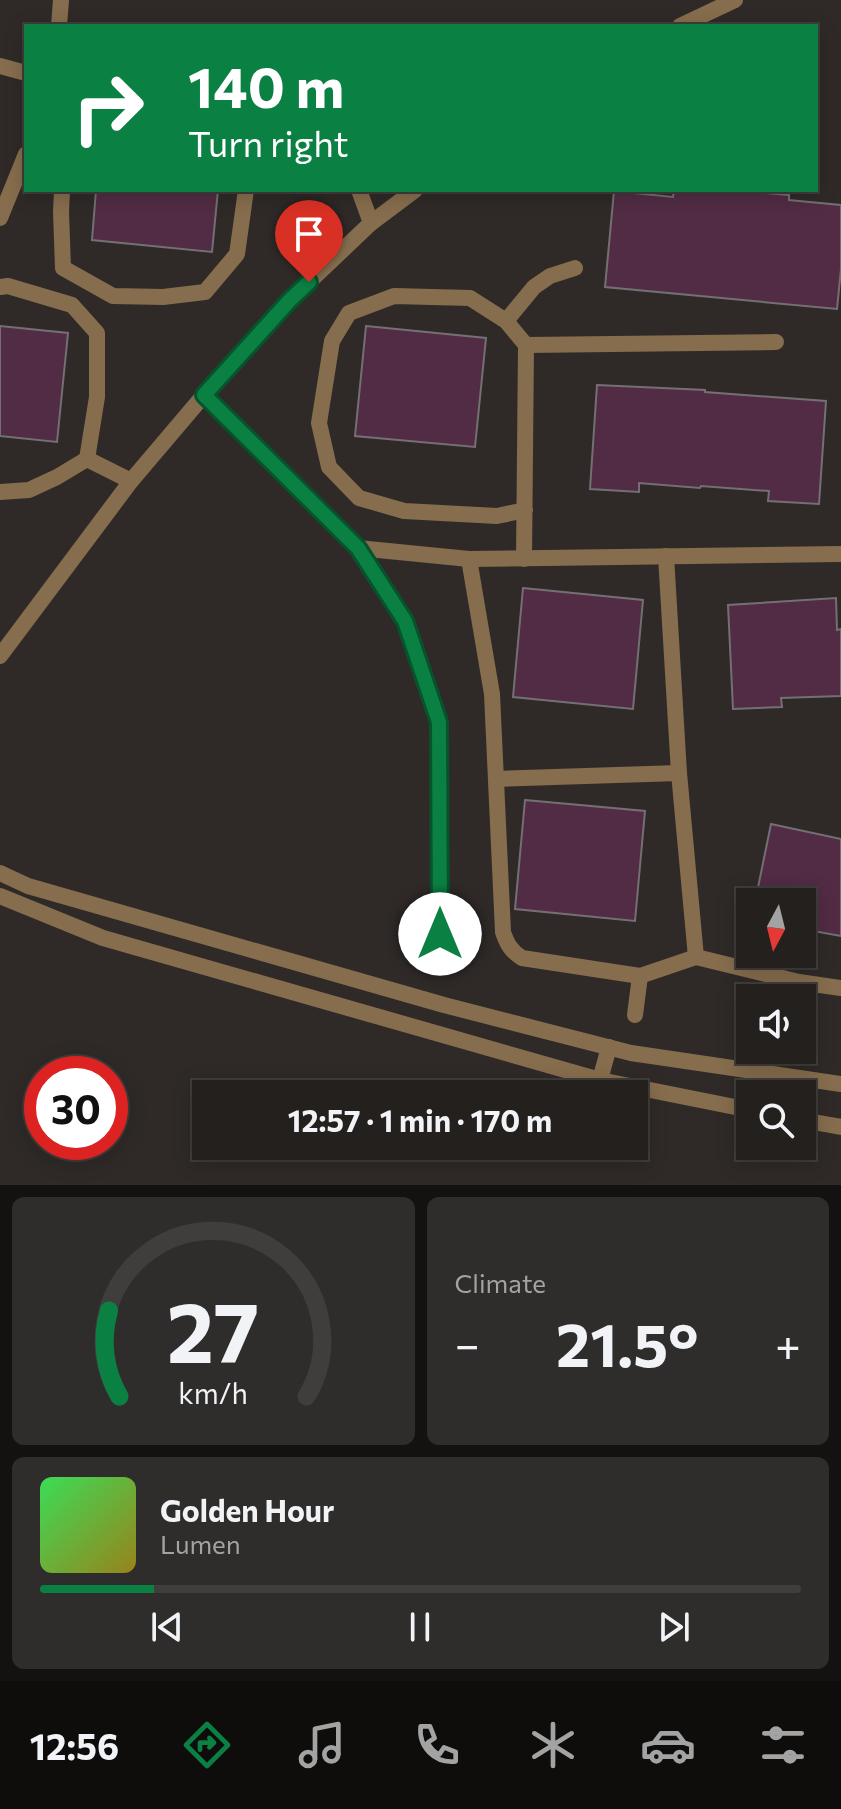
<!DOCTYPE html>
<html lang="en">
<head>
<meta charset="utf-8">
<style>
  :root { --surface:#23201e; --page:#2f2d2b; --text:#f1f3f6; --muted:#a3a3a4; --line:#403e3c; --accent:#0b8043 }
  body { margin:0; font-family:Commissioner,sans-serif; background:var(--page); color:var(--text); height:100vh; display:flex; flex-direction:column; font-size:30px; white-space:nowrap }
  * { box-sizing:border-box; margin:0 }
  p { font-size:26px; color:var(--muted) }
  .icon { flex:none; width:44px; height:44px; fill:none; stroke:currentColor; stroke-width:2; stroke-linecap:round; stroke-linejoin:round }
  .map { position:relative; height:1185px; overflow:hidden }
  .sheet { display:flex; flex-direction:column; gap:12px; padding:12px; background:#131210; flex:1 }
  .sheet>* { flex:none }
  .hud { position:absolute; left:24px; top:24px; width:794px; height:168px; border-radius:0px; box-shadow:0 4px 20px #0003,0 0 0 2px var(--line); background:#0b8043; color:#fff; overflow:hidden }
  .needle { width:52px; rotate:187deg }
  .controls { position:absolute; left:736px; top:888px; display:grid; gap:16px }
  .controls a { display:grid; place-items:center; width:80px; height:80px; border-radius:0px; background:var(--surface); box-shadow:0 4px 20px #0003,0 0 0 2px var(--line); font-size:40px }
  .speed { position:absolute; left:24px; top:1056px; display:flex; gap:16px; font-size:40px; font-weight:700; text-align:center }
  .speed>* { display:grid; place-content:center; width:104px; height:104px; border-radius:50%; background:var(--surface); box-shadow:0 4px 20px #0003,0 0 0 2px var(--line); line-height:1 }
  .speed .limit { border:12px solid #d22; background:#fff; color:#111 }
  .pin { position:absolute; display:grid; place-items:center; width:68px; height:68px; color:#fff; margin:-82px -34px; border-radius:50% 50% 50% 0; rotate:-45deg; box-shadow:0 0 8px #0007 }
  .pin .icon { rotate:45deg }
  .me { position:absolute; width:88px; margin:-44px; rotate:0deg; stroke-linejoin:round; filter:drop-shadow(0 0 6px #0008) }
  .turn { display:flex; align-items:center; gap:28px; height:168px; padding:0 32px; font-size:36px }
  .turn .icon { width:104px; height:104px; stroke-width:2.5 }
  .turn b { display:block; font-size:56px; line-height:68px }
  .big { font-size:60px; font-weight:700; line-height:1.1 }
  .sheet .widget { flex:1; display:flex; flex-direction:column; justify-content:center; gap:12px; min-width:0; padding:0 28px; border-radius:12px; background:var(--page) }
  .sheet .dial { align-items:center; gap:0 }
  .dial svg { height:208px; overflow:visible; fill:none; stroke:var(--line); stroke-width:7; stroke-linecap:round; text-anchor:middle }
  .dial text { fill:var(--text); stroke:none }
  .song { display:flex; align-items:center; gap:24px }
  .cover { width:96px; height:96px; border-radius:12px; background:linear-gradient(135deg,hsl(130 70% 55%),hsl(50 70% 35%)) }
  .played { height:8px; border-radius:4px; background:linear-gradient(90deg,var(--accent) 15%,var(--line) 15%) }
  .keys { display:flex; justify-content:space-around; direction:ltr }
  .heat { display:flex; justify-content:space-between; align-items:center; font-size:44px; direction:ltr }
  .sheet .tiles { flex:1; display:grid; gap:12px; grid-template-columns:1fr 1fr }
  .widget:last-child { grid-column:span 2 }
  .trip { position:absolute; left:192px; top:1080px; width:456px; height:80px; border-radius:0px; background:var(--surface); box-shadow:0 4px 20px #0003,0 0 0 2px var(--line); font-weight:700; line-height:80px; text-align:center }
  .menu { display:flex; height:128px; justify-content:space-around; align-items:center; background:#0e0d0c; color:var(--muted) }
  .menu .icon { width:56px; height:56px }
  .menu .on { color:var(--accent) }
  .menu b { font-size:36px; color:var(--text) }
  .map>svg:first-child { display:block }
  .building { fill:#512c44; stroke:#746f72; stroke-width:2 }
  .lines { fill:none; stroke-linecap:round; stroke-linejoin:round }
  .street { stroke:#866d4d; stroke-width:16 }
  .route-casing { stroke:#07532c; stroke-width:20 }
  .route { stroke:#0b8043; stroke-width:14 }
</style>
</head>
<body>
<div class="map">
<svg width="841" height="1185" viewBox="0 0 841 1185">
  <rect width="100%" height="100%" fill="#2f2a28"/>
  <g class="building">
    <polygon points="96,190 218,190 212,252 92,240"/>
    <polygon points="674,190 732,190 789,195 789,200 841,205 841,269 837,309 605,287 614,191 673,197"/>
    <polygon points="0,326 68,333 57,442 0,436"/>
    <polygon points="366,326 486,338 475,447 355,436"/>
    <polygon points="597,385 705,390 705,392 826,401 819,504 768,501 769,491 701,486 700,488 639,483 639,492 590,489"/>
    <polygon points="523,588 643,600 633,709 513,697"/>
    <polygon points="836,598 837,630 841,629 841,696 781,698 782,707 733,709 728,605"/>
    <polygon points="525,800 645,811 635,921 515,909"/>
    <polygon points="771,824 841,839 841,936 802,929 802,902 755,902"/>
  </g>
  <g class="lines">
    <g class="street">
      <polyline points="59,26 61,0"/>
      <polyline points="680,26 735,0"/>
      <polyline points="0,66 26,73"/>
      <polyline points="62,190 61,212 63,268 113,296 163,297 205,292 237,254 246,190"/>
      <polyline points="359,190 371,223"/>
      <polyline points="0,218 26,154"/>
      <polyline points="0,287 8,286 72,305 97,333 97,397 87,459"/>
      <polyline points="506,321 534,287 550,276 575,268"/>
      <polyline points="526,345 776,342"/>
      <polyline points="204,395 358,548 405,621 439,722 440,934"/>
      <polyline points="0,492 29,490 57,477 87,459 131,481"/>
      <polyline points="358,548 469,559 841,554"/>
      <polyline points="666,556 679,773 696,957"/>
      <path d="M469,559L492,694L503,932C507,944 511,951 522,958L640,976"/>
      <polyline points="524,559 526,345 506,321 470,298 394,296 349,313 332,341 319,423 329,467 359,498 404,511 497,516 525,510"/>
      <polyline points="0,656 131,481 204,395 289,301 371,223 415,190"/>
      <polyline points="496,779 679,773"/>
      <polyline points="0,873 28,886 444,1005 631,1053 841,1084"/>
      <polyline points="0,896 103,938 600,1080 750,1110"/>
      <polyline points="635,1015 640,976 696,957 799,982 841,988"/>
      <polyline points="600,1080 609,1047"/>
      <polyline points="802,1120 841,1127"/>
    </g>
  </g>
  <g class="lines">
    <defs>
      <polyline id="route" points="309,282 289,301 204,395 358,548 405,621 439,722 440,934"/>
    </defs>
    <use href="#route" class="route-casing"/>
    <use href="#route" class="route"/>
  </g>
</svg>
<div class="controls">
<a><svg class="needle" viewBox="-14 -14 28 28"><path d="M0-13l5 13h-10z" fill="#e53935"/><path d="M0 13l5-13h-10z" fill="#a3a3a4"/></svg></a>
<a><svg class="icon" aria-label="sound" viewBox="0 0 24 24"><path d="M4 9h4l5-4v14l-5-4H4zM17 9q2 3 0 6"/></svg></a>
<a><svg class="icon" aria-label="search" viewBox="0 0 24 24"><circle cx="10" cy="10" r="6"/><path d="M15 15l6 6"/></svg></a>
</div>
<div class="speed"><div class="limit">30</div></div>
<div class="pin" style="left:309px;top:282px;background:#d93025"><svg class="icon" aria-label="arrive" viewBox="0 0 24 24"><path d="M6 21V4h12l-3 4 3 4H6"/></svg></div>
<svg class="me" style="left:440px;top:934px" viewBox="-20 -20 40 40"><circle r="19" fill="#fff"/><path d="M0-13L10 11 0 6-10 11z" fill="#0b8043"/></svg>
<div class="trip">12:57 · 1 min · 170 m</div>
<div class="hud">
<div class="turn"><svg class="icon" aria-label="right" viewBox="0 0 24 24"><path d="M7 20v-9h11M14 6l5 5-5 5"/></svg><div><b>140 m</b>Turn right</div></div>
</div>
</div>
<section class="sheet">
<div class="tiles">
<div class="widget dial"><svg viewBox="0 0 100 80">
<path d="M14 69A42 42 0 1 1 86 69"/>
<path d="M14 69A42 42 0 0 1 10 36" stroke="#0b8043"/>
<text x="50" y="56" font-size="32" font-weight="700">27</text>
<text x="50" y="72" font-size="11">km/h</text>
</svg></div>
<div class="widget"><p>Climate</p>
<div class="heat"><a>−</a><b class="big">21.5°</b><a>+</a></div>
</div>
<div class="widget">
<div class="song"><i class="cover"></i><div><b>Golden Hour</b><p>Lumen</p></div></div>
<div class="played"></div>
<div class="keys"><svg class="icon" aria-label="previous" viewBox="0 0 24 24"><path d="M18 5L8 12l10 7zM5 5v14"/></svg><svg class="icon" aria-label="pause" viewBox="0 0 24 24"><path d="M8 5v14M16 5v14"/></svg><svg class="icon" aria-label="next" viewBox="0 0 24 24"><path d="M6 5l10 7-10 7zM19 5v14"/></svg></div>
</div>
</div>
</section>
<nav class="menu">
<b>12:56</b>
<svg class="icon on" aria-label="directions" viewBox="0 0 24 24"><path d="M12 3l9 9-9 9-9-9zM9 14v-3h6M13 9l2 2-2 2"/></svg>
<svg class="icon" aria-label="music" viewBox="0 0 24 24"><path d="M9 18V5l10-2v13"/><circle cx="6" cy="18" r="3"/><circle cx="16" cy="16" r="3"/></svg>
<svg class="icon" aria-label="phone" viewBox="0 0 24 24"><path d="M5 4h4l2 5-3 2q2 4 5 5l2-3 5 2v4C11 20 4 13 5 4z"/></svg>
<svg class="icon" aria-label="climate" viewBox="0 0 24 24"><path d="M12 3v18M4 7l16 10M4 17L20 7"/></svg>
<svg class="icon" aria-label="car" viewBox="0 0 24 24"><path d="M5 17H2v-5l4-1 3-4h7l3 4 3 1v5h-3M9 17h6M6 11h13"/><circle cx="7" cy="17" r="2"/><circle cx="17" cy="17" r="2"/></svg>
<svg class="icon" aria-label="filters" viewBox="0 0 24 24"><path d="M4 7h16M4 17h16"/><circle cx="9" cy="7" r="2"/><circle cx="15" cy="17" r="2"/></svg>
</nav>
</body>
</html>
